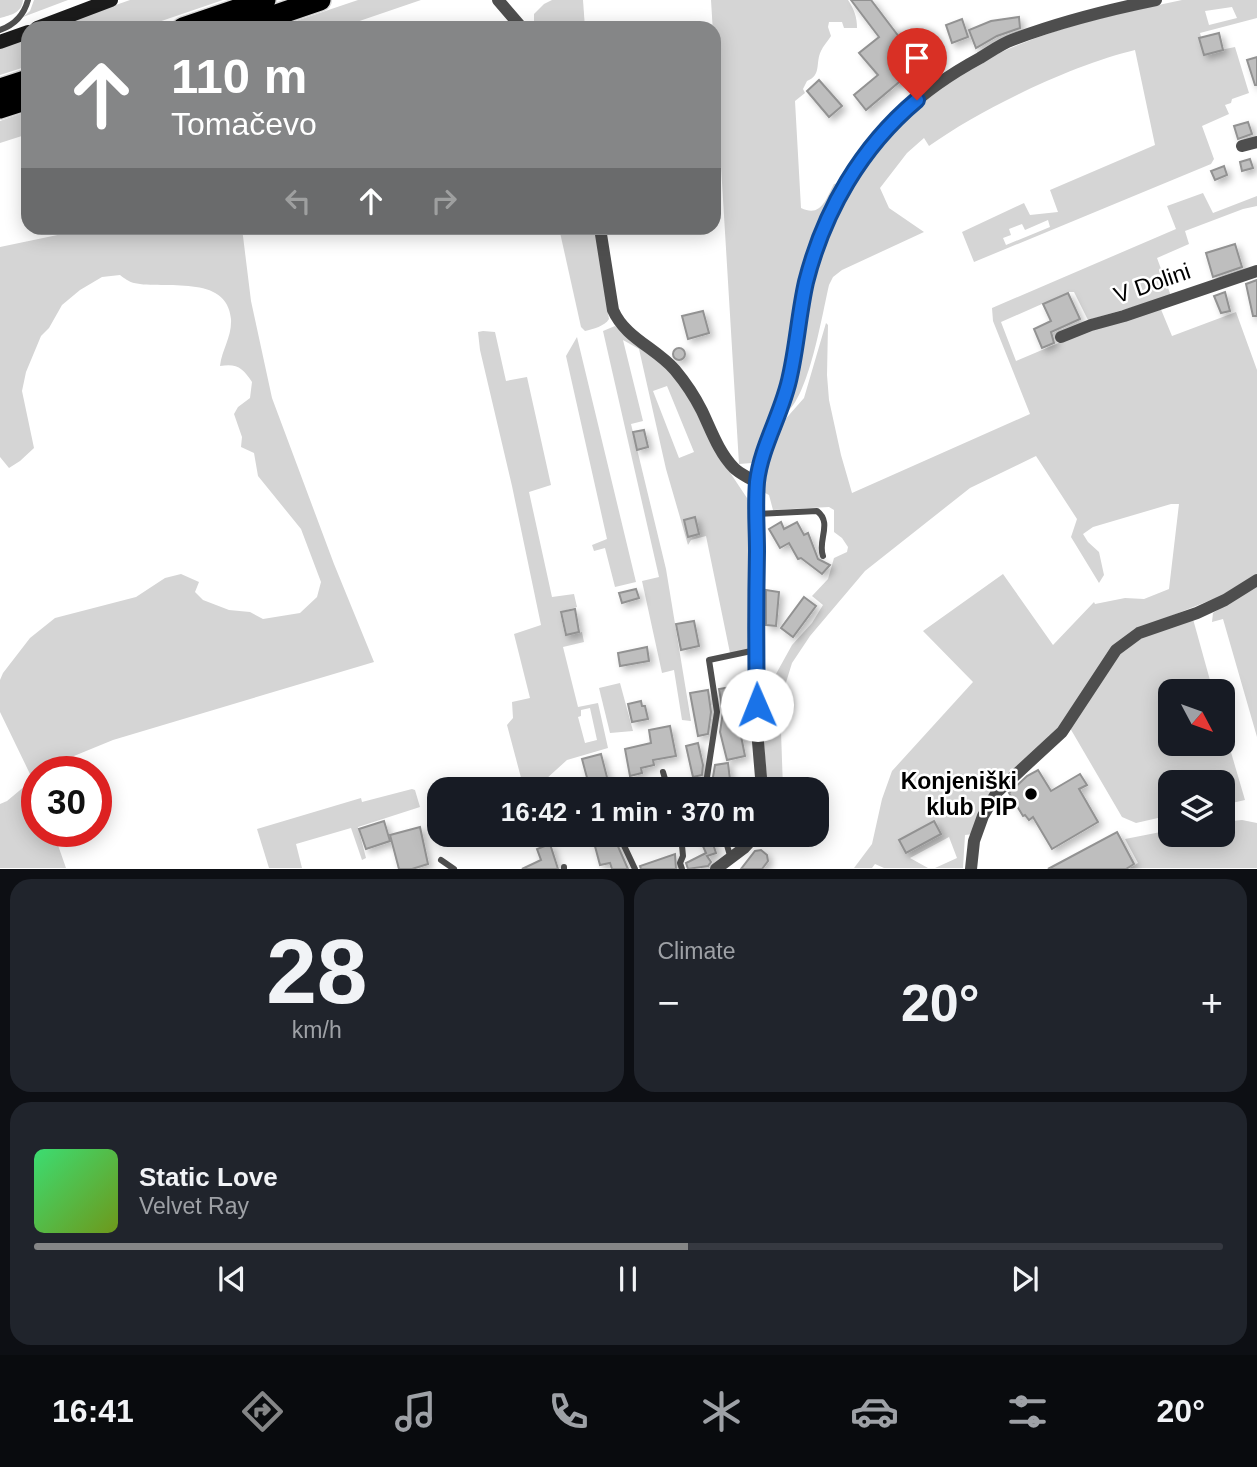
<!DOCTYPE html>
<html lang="en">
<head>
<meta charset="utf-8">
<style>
  :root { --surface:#171b24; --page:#20242c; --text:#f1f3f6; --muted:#9ea1a6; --line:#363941; --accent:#858687 }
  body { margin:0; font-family:Arial,sans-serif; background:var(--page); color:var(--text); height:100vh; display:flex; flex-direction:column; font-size:26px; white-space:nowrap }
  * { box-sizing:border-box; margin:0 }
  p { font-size:23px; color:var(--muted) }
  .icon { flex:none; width:38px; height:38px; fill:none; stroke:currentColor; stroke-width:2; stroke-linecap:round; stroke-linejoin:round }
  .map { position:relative; height:869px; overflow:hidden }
  .details { display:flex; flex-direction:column; gap:10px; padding:10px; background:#0d0f14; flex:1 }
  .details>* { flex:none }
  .top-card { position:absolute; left:21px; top:21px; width:700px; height:214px; border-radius:21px; box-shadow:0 4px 18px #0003; background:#858687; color:#fff; overflow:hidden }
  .needle { width:46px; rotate:131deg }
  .buttons { position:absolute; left:1158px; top:679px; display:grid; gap:14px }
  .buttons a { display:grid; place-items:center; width:77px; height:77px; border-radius:14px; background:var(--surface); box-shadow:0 4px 18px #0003; font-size:35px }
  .speed { position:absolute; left:21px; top:756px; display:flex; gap:14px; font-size:35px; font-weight:700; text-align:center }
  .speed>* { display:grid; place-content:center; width:91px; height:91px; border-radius:50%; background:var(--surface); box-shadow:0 4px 18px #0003; line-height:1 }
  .speed .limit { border:10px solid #d22; background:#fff; color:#111 }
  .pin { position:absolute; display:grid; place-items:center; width:60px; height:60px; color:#fff; margin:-72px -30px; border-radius:50% 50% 50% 0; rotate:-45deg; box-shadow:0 0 7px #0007 }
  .pin .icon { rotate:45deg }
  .me { position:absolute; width:77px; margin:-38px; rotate:359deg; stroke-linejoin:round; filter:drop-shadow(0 0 5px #0008) }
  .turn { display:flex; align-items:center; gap:24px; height:147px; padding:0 35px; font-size:32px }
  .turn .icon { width:91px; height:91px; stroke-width:2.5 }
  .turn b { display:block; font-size:49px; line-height:60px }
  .lanes { display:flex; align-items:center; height:66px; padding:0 35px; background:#0003; justify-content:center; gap:35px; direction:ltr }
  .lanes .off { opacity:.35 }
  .big { font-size:52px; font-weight:800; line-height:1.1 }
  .details .card { flex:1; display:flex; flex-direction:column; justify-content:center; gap:10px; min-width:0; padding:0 24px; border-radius:21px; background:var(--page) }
  .details .dial { align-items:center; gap:0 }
  .dial b { font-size:91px; line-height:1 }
  .song { display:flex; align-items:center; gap:21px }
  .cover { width:84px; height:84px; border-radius:10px; background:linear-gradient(135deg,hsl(140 70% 55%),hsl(80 70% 35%)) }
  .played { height:7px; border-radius:4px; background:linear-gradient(90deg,var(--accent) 55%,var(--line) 55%) }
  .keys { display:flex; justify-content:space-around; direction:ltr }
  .heat { display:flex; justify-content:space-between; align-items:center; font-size:38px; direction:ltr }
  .details .tiles { flex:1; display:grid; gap:10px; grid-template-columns:1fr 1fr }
  .card:last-child { grid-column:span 2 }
  .trip { position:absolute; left:427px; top:777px; width:402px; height:70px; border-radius:21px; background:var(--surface); box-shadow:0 4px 18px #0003; font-weight:800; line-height:70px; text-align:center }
  .tab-bar { display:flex; height:112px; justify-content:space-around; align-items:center; background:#090b0e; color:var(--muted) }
  .tab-bar .icon { width:49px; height:49px }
  .tab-bar .active { color:var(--accent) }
  .tab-bar b { font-size:32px; color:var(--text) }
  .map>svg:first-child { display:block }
  .green { fill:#d5d5d5; fill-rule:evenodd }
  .building { fill:#bebebe; stroke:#929292; stroke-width:2; filter:url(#shadow) }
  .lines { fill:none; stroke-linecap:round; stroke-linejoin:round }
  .highway-casing { stroke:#dbdbdb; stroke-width:24 }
  .lane { stroke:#4e4e4e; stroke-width:6 }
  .street { stroke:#4e4e4e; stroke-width:12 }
  .secondary { stroke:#1b1b1b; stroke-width:14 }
  .highway { stroke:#000; stroke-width:21 }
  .route-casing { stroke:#114b97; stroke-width:18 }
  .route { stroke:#1a73e8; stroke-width:12 }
  .poi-dot { fill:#000; stroke:#fff; stroke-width:2.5 }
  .labels { text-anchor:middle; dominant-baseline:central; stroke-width:5; stroke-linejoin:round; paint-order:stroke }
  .street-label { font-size:23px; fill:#000; stroke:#fff }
  .poi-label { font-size:23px; font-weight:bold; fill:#000; stroke:#fff; text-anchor:end }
</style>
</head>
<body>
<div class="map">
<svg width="1257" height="869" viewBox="0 0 1257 869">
  <defs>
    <filter id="shadow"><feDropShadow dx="4" dy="4" stdDeviation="3.5" flood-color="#0004"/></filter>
  </defs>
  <rect width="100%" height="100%" fill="#fff"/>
  <g class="green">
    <path d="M0,0H23C22,13 11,15 0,18Z"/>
    <polygon points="34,0 68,0 23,17 30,11"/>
    <polygon points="130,0 223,0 141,28 50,28"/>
    <polygon points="358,0 421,0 339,28 275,28"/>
    <polygon points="552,0 583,0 585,28 534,28 534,14 544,4"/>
    <path d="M711,0H848C854,9 857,17 857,28H844L842,22H829L828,27L831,36C828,41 823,46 821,51C815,63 822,75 807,81L803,89L805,93L795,101L801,208C821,218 826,199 834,184L843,182L804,272L783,385L756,457L752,463L739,464Z"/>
    <path d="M1182,0H1257V18L1200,33L1206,53L1235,47L1249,93L1232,99L1231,103L1225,105L1229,114L1202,126L1214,159L1211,164L974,262L962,232L1024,203L1030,215L1058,212L1050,190L1155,145L1135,50C1072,65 981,109 929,146L924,138L907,153L880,188L889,208L924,232L842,270L833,277L829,285C822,315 809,397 785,414C797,354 805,291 827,233C860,150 931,81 1013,47C1067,24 1125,12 1182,0ZM1232,7L1237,18L1209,25L1205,11ZM1048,220L1050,227L1006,245L1003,238L1011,235L1009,229L1022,224L1025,230Z"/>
    <polygon points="28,36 28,66 0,75 0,46"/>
    <polygon points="28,111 28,134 0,143 0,121"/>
    <polygon points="1203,193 1213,213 1257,196 1257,206 1243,209 1185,231 1189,244 1157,258 1171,296 1088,320 1074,292 1069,292 1001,322 1016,361 1094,328 1160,307 1172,336 1236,312 1257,370 1257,574 1221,596 1141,628 1057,733 1016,768 974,834 965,835 963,868 935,868 957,858 949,837 910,858 928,868 884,868 875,864 872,868 854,868 872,844 882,799 892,771 973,682 923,631 1003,574 1053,645 1094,602 1095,604 1125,598 1144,599 1169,589 1179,504 1171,504 1093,527 1083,534 1088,542 1099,552 1104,575 1099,583 1071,537 1077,519 1036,456 970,488 865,571 810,636 792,663 780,702 783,789 768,789 761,713 761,687 771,683 792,645 812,623 823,605 812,596 828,579 834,558 847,552 848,547 842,538 834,532 834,510 829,507 773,510 769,495 763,492 764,474 774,436 782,423 804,398 826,323 828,325 827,375 829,400 841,455 852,493 1030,414 993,321 992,308 1176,229 1167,206"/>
    <path d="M91,228H242L251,301L272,398L334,564L374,662L113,740L30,774L0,712V680L3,673L30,638L55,618L136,597L165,578L181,574L199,582L195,592L203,600L229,610L250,612L263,619L300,613L317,597L321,582L301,529L258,476L254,453L241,447L242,437L234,414L238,407L250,398L252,382C243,368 237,363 220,366C222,349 232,337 231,319C227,273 164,290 134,283C129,282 124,278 120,275L102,277L80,290L62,305L49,328L41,336L26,372L22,391L34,448L20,461L9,468L0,457V247Z"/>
    <path d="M559,228H595L609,319C605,326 593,329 585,331L581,327Z"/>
    <path d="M615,326L665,364L681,384L725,465L747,498L751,509L753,573L749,584L753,594V647L749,651L730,653L706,536L691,540L688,545L666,469L639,349L623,340L643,421L631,424L666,569L691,721L682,720L674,670L662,673L642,581L659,577L603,331ZM667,386L694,452L679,458L653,391Z"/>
    <path d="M483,331L495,332L506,381L527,377L551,485L529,492L552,597L574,594L577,607L560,612L565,635L582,632L584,642L563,647L578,707L598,703L608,748L567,760L535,789H524L507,725L513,718L512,702L530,698L514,634L541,625L512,486L480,350L478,332ZM590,708L597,740L585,743L578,717L581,716V710Z"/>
    <polygon points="577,337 636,582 615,587 605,548 594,551 592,545 607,539 566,356"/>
    <polygon points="1257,584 1257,737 1223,619 1212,622 1213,613"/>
    <polygon points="1193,619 1213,691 1171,691 1171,744 1223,744 1223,725 1245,800 1223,805 1223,782 1171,782 1171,815 1136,823 1122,817 1070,728 1117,655 1143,636"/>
    <polygon points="620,683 633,731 610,733 599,688"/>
    <polygon points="31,781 37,798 37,831 53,831 66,868 0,868 0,804 7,801"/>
    <polygon points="412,789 415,790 420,807 358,827 366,858 362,860 351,828 296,844 302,868 269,868 257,829 361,798 362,802"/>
    <polygon points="1242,820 1257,823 1257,868 1129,868 1138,863 1125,839 1171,830 1171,835 1223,835 1223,822"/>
  </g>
  <g class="building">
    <polygon points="851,0 871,0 912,54 896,66 905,77 866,110 854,95 878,75 859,53 879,37"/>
    <polygon points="1019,17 1020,28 997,36 976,48 969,30 991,21"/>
    <polygon points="962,19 968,37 952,43 946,25"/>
    <polygon points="1219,33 1223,50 1204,55 1199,38"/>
    <polygon points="1257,57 1257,85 1255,85 1247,60"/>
    <polygon points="819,80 842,106 829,117 807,91"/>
    <polygon points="1248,122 1252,134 1238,139 1234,126"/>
    <polygon points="1250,159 1253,168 1242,171 1240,162"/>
    <polygon points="1224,166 1227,175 1215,180 1211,171"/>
    <polygon points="1235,244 1242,267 1213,277 1206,253"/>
    <polygon points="1257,280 1257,316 1253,316 1246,284"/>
    <polygon points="1225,292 1230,311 1221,313 1214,296"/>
    <polygon points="1068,293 1080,319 1051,332 1054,343 1042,348 1034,329 1051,321 1043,304"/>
    <polygon points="703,311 709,333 688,339 682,316"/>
    <circle cx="679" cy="354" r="6"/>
    <polygon points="644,430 648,447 637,450 633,432"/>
    <polygon points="695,517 699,534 688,537 684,520"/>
    <polygon points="781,522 784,529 797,522 804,535 808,533 818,559 830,565 822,574 801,558 798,559 789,543 780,548 769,529"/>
    <polygon points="636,589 639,598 622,603 619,593"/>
    <polygon points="766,590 779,592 776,626 766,625"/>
    <polygon points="804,597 816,606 793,637 781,628"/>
    <polygon points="575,609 579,632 566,635 561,612"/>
    <polygon points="694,621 699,646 681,650 676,624"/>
    <polygon points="647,647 649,661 620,666 618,653"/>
    <polygon points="737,686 741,711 736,711 745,756 727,760 720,732 723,712 719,689"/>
    <polygon points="773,688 782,692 776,705 768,701"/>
    <polygon points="708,690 711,712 708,734 698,736 690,693"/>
    <polygon points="641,701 642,706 645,706 648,719 632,722 628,704"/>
    <polygon points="670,726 676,756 653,760 654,765 641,768 642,773 630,776 625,749 651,743 649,730"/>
    <polygon points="698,743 703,765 702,775 693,777 686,746"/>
    <polygon points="601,754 610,789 590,789 582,759"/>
    <polygon points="728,763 730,780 752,779 753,789 716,789 713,777 715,765"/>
    <polygon points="1038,770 1051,791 1080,774 1087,785 1079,789 1098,822 1052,849 1033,817 1029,820 1025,815 1023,816 1009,793 1027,776"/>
    <polygon points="384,821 390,841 366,849 359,829"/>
    <polygon points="934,821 941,834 906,853 899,840"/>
    <polygon points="420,827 428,864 412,869 399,869 390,835"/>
    <polygon points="1117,832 1134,864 1126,869 1048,869"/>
    <polygon points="592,835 613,835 628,869 612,869 610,863 600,865"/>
    <polygon points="698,835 710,835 716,853 707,856 711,862 708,866 688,869 686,863 706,853"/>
    <polygon points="550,844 558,869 522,869 541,860 537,849"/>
    <polygon points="761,850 767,855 768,861 762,869 741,869 755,851"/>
    <polygon points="675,854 676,869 641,869 640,866"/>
  </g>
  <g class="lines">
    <defs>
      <g id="highway">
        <polyline points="183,28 265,0"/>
        <polyline points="238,28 320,0"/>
        <polyline points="0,89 28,80"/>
        <polyline points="0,108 28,99"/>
      </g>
    </defs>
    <use href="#highway" class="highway-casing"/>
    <g class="lane">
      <path d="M0,30C14,25 24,15 28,0"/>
      <path d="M757,514L817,511C833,523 817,541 823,556"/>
      <polyline points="663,772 668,789"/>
      <polyline points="710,789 707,777 717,712 709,660 756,650"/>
      <polyline points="619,835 635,869"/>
      <polyline points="681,835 683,856 680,863 682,869"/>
      <polyline points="724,835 731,859"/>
      <polyline points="441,860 454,869"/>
      <polyline points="564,867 564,869"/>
    </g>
    <g class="street">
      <polyline points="498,0 522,28"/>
      <polyline points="1242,146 1257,142"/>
      <path d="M600,228L613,310C625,338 656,348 675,370C685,382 695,397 702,411C711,430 719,453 734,468C740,474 750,478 757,483"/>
      <polyline points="1061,337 1091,325 1124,316 1257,271"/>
      <path d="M762,789L757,730V483C764,446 782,413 790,376C800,331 803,285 818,241C824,222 834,205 844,189C879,129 919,91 980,58C990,52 1001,44 1012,40C1059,22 1107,10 1156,0"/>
      <polyline points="716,869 744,848 756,835"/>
      <polyline points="971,869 974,841 983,816 997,792 1062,732 1116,650 1139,633 1197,613 1225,600 1257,580"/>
    </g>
    <g class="secondary">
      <polyline points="37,28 111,0"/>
      <polyline points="0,42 28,32"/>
    </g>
    <use href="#highway" class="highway"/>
  </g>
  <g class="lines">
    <defs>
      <path id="route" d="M757,705C756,654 756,602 757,551C757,529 755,505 757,482C761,446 783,412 790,376C797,345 799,313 806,282C824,211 861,147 917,100"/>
    </defs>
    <use href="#route" class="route-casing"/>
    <use href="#route" class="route"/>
  </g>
  <circle class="poi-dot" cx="1031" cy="794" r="7"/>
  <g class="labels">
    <g class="street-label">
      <text transform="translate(1152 283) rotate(-19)">V Dolini</text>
    </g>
    <g class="poi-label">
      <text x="1017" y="781">Konjeniški<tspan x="1017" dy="26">klub PIP</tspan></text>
    </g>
  </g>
</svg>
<div class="buttons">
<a><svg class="needle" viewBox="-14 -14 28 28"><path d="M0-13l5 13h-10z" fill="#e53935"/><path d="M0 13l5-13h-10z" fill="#9ea1a6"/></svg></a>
<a><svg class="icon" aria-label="layers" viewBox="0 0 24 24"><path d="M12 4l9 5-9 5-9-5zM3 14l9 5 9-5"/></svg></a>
</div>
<div class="speed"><div class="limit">30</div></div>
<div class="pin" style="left:917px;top:100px;background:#d93025"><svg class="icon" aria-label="arrive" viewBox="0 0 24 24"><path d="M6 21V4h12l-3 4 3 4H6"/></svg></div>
<svg class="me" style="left:757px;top:705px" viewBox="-20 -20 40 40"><circle r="19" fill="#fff"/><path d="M0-13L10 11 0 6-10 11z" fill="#1a73e8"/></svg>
<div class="trip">16:42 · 1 min · 370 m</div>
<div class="top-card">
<div class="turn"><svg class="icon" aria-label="ahead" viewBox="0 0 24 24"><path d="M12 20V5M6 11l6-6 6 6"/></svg><div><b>110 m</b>Tomačevo</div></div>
<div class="lanes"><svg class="icon off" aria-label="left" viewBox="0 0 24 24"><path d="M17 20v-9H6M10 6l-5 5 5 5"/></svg><svg class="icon" aria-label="ahead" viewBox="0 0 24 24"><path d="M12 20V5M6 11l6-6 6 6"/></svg><svg class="icon off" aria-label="right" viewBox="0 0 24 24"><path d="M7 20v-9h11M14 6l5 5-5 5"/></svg></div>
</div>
</div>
<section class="details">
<div class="tiles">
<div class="card dial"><b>28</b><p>km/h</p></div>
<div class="card"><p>Climate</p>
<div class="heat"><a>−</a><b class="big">20°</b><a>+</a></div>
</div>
<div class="card">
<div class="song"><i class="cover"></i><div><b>Static Love</b><p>Velvet Ray</p></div></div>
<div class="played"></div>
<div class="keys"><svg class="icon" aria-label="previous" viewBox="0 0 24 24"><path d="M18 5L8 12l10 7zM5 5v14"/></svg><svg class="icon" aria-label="pause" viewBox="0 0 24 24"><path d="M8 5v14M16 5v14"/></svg><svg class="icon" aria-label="next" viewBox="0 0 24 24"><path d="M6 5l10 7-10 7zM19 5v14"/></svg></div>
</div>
</div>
</section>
<nav class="tab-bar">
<b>16:41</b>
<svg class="icon active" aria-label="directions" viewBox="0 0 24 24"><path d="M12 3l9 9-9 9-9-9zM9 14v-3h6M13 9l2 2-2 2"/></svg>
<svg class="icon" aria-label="music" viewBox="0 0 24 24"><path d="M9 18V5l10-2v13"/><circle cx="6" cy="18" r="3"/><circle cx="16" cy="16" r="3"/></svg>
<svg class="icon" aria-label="phone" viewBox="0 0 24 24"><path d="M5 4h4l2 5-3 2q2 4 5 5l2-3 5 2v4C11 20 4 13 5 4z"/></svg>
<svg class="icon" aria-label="climate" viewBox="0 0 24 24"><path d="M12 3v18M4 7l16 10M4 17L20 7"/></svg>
<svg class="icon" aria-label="car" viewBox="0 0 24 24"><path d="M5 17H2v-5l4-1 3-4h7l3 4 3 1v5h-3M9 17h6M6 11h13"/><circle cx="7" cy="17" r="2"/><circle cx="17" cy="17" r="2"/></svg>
<svg class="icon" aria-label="filters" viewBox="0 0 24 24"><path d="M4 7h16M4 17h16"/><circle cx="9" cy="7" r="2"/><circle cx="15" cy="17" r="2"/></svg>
<b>20°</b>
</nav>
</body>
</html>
